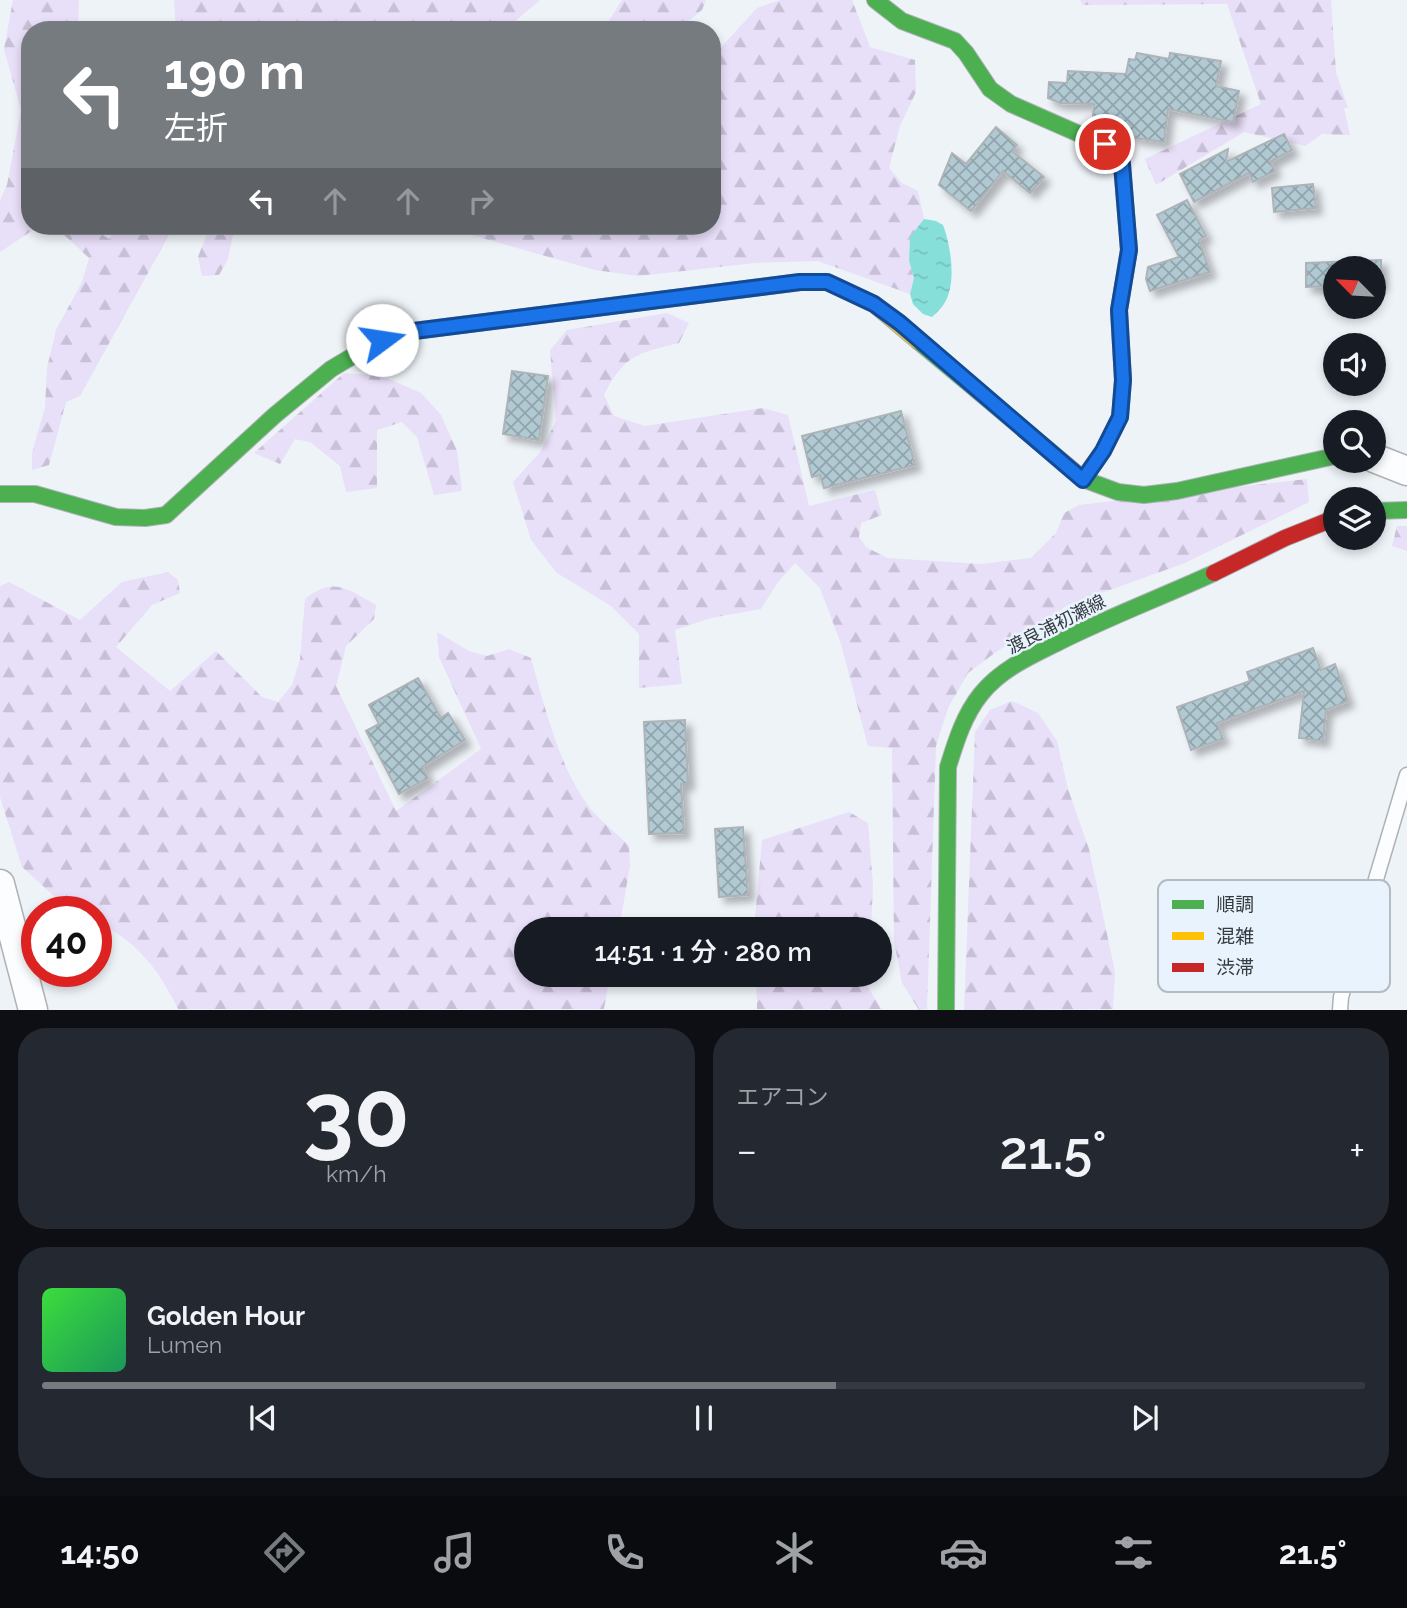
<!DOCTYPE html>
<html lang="ja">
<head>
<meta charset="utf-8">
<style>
  :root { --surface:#171b24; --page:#242831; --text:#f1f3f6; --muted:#9ea1a6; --line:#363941; --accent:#767b80 }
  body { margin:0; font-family:Raleway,"Noto Sans JP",sans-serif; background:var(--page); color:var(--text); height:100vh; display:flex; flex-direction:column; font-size:26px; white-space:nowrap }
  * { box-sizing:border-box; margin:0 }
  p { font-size:23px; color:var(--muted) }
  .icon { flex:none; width:38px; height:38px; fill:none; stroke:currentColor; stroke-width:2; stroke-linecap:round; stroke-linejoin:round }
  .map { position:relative; height:1010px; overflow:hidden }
  .panel { display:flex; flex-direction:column; gap:18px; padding:18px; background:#0d0f14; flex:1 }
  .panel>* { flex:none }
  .top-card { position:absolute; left:21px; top:21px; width:700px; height:214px; border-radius:28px; box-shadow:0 4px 10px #0003; background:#767b80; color:#fff; overflow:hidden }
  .needle { width:46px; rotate:294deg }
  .fabs { position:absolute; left:1323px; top:256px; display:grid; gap:14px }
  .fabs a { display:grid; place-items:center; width:63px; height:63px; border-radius:50%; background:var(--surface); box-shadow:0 4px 10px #0003; font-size:35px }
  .speed { position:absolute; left:21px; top:896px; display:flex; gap:14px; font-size:35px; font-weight:700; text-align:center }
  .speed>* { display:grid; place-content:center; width:91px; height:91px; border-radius:50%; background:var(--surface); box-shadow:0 4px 10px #0003; line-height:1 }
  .speed .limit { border:10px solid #d22; background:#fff; color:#111 }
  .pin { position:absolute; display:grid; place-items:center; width:60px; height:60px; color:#fff; margin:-30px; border:4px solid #fff; border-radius:50%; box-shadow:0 2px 7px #0007 }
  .me { position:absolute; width:77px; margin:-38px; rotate:76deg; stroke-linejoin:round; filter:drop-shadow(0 0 5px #0008) }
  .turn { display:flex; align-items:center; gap:24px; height:147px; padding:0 28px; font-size:32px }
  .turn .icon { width:91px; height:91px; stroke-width:2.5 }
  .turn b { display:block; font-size:49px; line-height:60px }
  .lanes { display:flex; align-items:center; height:66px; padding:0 28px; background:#0003; justify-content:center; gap:35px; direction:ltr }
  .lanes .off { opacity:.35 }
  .big { font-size:52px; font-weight:600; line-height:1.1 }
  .panel .card { flex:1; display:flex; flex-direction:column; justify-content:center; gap:10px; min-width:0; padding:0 24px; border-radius:28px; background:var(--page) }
  .panel .dial { align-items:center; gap:0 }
  .dial b { font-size:91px; line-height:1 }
  .song { display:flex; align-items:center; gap:21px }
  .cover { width:84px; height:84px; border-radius:10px; background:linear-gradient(135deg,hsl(120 70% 55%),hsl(150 70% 35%)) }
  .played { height:7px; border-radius:4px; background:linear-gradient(90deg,var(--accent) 60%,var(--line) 60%) }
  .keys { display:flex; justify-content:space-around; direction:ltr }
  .heat { display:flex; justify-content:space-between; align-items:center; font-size:38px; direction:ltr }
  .panel .tiles { flex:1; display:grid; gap:18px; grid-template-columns:1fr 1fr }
  .card:last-child { grid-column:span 2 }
  .trip { position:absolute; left:514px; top:917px; width:378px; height:70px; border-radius:35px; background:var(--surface); box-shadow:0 4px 10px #0003; font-weight:600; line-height:70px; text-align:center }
  .menu { display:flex; height:112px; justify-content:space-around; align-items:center; background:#090b0e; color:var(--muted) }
  .menu .icon { width:49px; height:49px }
  .menu .current { color:var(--accent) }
  .menu b { font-size:32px; color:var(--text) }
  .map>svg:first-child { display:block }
  .forest { fill:url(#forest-firs) }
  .water { fill:url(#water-ripples) }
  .building { fill:url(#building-cross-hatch); stroke:#adb3b7; stroke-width:2; filter:url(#shadow) }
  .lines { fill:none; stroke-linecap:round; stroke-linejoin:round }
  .lane-casing { stroke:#adb2b6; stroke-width:17 }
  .street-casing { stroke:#adb2b6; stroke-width:31 }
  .fast-casing { stroke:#adb2b6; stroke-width:18 }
  .slow-casing { stroke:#adb2b6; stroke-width:18 }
  .jam-casing { stroke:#adb2b6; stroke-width:18 }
  .lane { stroke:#fcfdfe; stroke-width:14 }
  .street { stroke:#fcfdfe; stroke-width:28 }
  .fast { stroke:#4caf50; stroke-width:16 }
  .slow { stroke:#ffc107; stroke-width:16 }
  .jam { stroke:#c62828; stroke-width:16 }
  .route-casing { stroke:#114b97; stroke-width:18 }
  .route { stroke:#1a73e8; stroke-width:12 }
  .labels { text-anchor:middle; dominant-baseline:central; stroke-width:5; stroke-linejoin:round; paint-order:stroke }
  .street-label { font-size:18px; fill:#363b40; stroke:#e9f3fd }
  .key { fill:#e9f3fd; stroke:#b3bcc4; stroke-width:2 }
  .key-label { font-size:19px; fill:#363b40 }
</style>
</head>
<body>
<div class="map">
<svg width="1407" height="1010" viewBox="0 0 1407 1010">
  <defs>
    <pattern id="forest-firs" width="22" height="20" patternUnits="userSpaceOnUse" patternTransform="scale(1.75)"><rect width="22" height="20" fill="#e8dff8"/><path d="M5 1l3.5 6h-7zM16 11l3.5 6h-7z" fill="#c8c0d6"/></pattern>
    <pattern id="water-ripples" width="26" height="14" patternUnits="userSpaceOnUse" patternTransform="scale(1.75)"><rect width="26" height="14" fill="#87dfda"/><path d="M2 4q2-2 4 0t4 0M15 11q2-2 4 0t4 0" fill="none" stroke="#75c0bc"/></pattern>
    <pattern id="building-cross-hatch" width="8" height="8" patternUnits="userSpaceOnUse" patternTransform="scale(1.75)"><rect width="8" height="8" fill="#b1c9d2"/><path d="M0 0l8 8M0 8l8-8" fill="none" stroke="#91a4ac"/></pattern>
    <filter id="shadow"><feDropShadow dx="6" dy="6" stdDeviation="3.5" flood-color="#0004"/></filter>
  </defs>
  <rect width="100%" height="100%" fill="#eef3f8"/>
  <g class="forest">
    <polygon points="13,0 79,0 78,30 30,30 30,226 39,226 0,252 0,201 7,185 21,110 4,49"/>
    <polygon points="174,0 540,0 505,30 176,30"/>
    <polygon points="622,0 706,0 702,10 677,30 603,30"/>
    <polygon points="780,0 852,0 870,47 915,60 916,92 900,126 889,168 902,183 918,191 924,219 910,238 909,261 914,278 910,294 818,261 755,263 638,276 595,270 439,226 712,226 712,57 757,8"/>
    <polygon points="1080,0 1331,0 1336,72 1348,108 1344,108 1350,135 1322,134 1305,146 1244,132 1156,185 1145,159 1261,104 1227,4 1083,5"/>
    <polygon points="46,226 89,226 109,239 118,226 174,226 80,396 66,402 49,465 32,470 32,453 45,407 47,368 56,330 82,282 89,258 62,233"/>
    <polygon points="210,226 235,226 228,259 219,275 202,276 198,257"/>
    <path d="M667,313L689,323L679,343C638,353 624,355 604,395L614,416L645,426L763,408L788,415L809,506L875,490L882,515L861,523L859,537L866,547L887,558L981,564L1031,558L1056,533L1064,513L1079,505L1307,479L1309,502L1185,563L1068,605L996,652L968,673L948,708L936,746L927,1009L919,1010L902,983L894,941L892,748L868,746L841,644L820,588L795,563L778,582L761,609L711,618L675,630L682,684L639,688V634L611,606L557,573L531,540L513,482L541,451L556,421L550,350L567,330Z"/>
    <polygon points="344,373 382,376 421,393 441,415 457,451 462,491 434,495 417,437 402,422 377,430 377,488 346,492 340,466 310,442 295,439 280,464 254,453"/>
    <polygon points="1397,526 1407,526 1407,551 1392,546"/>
    <path d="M168,572L178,580L180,593L152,605L116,647L170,691L216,651L262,697L278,702L292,685L300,659L305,599C334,576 347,589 376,605L374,619L346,646L336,686L396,811L481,749L439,657L437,632L469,651L487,656L509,649L531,658C544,705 560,770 590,808C601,822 617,833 629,846L630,866L619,929H527V975H610L604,1009H178C159,970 137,941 96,921V912H76L66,907L22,867L0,797V586L9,582L80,620L122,582Z"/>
    <polygon points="1012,701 1038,713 1057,741 1068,789 1089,849 1115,972 1113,1009 964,1010 975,732 990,710"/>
    <polygon points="849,812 868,823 873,885 871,929 754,929 762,840"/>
    <polygon points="756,975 869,975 868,987 881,1009 757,1009"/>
  </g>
  <path class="water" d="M924,219L936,221L943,225C951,246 957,284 944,304C941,309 936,313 932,317L923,314L913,304L910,294L914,278L909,261L910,237Z"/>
  <g class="building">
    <polygon points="1137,53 1169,59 1170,53 1221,61 1216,86 1239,91 1233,122 1168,109 1164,142 1135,138 1127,131 1093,116 1094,104 1060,103 1048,98 1049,82 1067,83 1068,71 1126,74 1129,59 1135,60"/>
    <polygon points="996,127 1017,145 1012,151 1044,177 1030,193 1003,171 971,211 939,185 952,153 966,164"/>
    <polygon points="1284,134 1292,150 1270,162 1275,171 1253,182 1249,173 1194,202 1180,174 1228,149 1226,162"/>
    <polygon points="1313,184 1316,208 1274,212 1272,188"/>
    <polygon points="1187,200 1206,236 1199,240 1210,272 1150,291 1146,279 1148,267 1179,257 1157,215"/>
    <polygon points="1381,260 1381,284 1374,284 1374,268 1335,268 1335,286 1306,287 1306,263"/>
    <polygon points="512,371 548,376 539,440 503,434"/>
    <polygon points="901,411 915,465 824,488 820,475 812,477 802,436"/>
    <polygon points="1313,648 1321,670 1335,664 1348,701 1326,710 1323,741 1299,738 1304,691 1217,723 1223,739 1191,750 1177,707 1250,681 1247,672"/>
    <polygon points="418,678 441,718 448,713 465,740 422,767 428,778 399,794 366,731 379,724 369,705"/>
    <polygon points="685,720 688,784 681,784 684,833 649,834 644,722"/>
    <polygon points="743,827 748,895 719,897 715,829"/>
  </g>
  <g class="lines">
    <defs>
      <polyline id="lane" points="1340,1010 1341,997 1407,775"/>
      <g id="street">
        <polyline points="1374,458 1407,471"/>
        <polyline points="0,884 33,1010"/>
      </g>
      <g id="fast">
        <polyline points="875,0 902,21 955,41 966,53 990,89 1011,104 1118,151 1122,165 1129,250 1119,310 1123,380 1120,417 1103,451 1083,479"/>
        <polyline points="918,341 1083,479 1118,492 1144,495 1177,491 1335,456"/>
        <polyline points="0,494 35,494 116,517 145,518 166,515 275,415 331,369 363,350 398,333 461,325"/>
        <polyline points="1374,511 1407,510"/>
        <path d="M946,1010L948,767C956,741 964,715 981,694C1002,668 1033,655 1061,641C1111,616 1164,596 1214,573"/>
      </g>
      <polyline id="slow" points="461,325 800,282 827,282 874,304 918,341"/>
      <polyline id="jam" points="1214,573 1285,538 1335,518"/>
    </defs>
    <use href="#lane" class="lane-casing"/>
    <use href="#street" class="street-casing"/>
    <use href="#fast" class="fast-casing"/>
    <use href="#slow" class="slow-casing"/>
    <use href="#jam" class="jam-casing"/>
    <use href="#lane" class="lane"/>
    <use href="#street" class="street"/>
    <use href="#fast" class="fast"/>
    <use href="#slow" class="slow"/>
    <use href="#jam" class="jam"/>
  </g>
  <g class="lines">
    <defs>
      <polyline id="route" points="382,340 398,333 422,330 800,282 827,282 840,288 874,304 900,323 1083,480 1103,451 1120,417 1123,380 1119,310 1129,250 1122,164 1118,151 1105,144"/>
    </defs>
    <use href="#route" class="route-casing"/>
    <use href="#route" class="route"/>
  </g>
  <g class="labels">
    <g class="street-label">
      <text transform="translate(1056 624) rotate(-27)">渡良浦初瀬線</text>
    </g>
  </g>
  <rect x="1158" y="880" width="232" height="112" rx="10" class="key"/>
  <rect x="1172" y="900" width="32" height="9" fill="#4caf50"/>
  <rect x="1172" y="932" width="32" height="8" fill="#ffc107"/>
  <rect x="1172" y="963" width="32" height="9" fill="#c62828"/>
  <g class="key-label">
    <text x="1216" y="911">順調</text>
    <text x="1216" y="943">混雑</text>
    <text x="1216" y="974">渋滞</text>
  </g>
</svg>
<div class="fabs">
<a><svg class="needle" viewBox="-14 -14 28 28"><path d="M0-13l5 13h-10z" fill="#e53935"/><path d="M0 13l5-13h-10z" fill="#9ea1a6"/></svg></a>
<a><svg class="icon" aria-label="sound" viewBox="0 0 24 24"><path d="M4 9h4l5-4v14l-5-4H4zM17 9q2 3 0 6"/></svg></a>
<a><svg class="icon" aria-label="search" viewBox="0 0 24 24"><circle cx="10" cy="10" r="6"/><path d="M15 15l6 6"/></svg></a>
<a><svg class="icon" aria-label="layers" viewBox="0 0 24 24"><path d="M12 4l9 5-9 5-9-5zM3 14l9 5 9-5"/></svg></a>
</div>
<div class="speed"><div class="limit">40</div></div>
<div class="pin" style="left:1105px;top:144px;background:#d93025"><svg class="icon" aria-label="arrive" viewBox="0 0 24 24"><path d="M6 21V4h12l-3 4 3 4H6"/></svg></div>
<svg class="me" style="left:382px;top:340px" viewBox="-20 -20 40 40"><circle r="19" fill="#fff"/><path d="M0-13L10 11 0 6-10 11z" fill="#1a73e8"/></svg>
<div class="trip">14:51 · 1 分 · 280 m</div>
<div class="top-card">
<div class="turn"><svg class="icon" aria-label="left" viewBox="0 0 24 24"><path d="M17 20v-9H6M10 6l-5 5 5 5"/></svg><div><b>190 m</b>左折</div></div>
<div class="lanes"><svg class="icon" aria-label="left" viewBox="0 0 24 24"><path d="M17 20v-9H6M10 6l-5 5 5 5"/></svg><svg class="icon off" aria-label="ahead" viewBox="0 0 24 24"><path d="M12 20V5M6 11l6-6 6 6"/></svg><svg class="icon off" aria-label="ahead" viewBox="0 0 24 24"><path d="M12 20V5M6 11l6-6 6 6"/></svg><svg class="icon off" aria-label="right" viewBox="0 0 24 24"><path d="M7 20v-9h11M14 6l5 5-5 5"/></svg></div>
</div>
</div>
<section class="panel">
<div class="tiles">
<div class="card dial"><b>30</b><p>km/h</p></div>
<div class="card"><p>エアコン</p>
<div class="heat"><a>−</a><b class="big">21.5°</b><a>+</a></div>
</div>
<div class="card">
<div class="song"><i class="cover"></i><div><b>Golden Hour</b><p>Lumen</p></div></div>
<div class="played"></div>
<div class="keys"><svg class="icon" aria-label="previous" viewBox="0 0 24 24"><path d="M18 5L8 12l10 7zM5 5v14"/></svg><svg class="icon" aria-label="pause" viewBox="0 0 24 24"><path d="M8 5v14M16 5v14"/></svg><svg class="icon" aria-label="next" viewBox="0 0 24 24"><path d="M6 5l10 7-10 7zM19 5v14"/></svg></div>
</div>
</div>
</section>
<nav class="menu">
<b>14:50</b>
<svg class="icon current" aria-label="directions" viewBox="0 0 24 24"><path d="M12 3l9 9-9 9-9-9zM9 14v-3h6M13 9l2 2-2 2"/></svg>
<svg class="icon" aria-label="music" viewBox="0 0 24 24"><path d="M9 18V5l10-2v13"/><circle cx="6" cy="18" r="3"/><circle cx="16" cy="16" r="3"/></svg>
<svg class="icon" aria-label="phone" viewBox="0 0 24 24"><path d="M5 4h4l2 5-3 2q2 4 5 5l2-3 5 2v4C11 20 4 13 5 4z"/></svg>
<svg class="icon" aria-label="climate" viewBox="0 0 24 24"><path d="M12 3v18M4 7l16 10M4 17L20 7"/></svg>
<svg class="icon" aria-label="car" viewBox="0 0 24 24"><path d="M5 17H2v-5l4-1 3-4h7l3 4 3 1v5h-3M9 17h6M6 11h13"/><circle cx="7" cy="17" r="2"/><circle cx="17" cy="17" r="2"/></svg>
<svg class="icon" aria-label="filters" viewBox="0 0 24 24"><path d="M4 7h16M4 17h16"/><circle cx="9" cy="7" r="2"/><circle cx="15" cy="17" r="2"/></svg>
<b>21.5°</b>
</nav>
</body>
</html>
